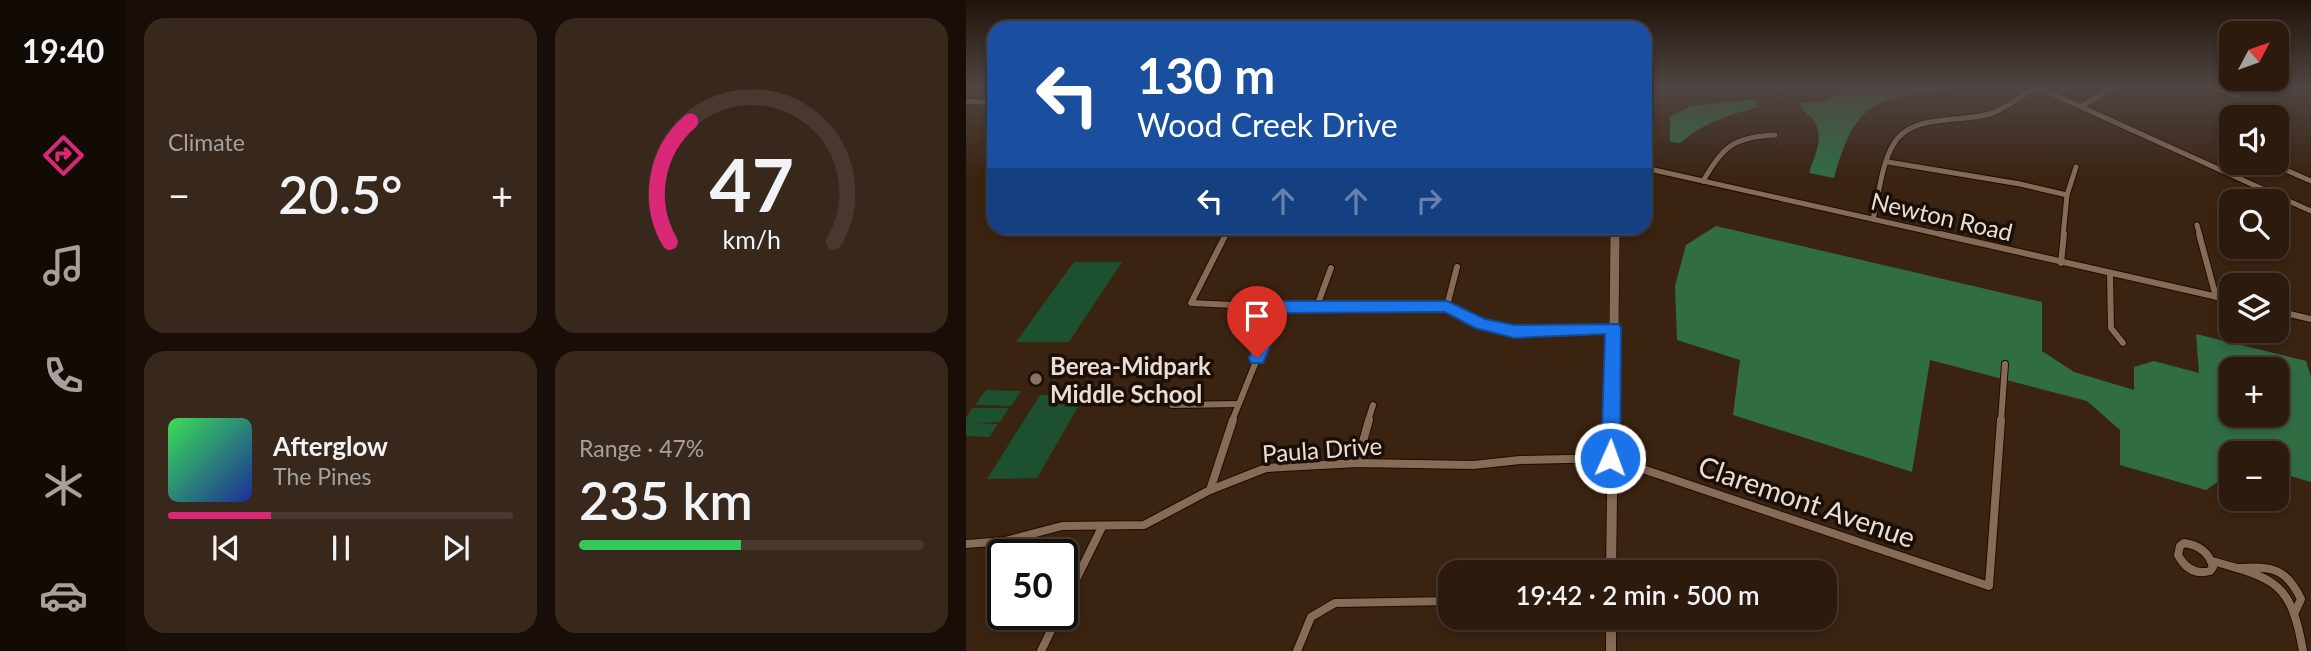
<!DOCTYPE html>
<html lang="en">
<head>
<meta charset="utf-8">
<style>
  :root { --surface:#2c1a0d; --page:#38271b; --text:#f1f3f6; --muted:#a6a19d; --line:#48382e; --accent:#db2777 }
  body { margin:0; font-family:Lato,sans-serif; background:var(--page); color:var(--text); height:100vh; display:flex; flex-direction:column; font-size:26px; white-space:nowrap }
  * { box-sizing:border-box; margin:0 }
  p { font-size:23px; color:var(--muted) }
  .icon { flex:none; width:38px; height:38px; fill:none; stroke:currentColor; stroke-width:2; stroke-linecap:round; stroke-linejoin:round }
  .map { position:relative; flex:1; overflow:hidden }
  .side { display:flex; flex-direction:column; gap:18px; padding:18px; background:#180e07; width:840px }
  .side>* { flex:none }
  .guide { position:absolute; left:21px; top:21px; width:665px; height:214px; border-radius:21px; box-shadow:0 4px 10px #0003,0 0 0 2px var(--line); background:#1a4fa0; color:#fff; overflow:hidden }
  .needle { width:46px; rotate:49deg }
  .controls { position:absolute; left:1253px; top:21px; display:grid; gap:14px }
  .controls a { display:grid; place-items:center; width:70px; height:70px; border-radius:14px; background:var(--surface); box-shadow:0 4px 10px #0003,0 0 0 2px var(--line); font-size:35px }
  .speed { position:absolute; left:21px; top:539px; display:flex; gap:14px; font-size:35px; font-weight:700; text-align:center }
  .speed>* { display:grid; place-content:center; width:91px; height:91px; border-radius:50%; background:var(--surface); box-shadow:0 4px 10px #0003,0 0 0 2px var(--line); line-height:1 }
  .speed .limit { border:4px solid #111; border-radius:10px; background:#fff; color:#111 }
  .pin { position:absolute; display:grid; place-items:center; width:60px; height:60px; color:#fff; margin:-72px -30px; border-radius:50% 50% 50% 0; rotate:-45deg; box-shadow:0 0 7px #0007 }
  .pin .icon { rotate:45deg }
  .me { position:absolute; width:77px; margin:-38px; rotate:2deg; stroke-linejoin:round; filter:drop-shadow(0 0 5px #0008) }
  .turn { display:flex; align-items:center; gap:24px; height:147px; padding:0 35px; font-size:32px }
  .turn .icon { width:91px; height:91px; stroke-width:2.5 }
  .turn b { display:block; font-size:49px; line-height:60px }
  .lanes { display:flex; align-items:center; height:66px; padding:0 35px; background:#0003; justify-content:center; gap:35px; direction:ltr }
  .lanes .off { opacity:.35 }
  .big { font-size:52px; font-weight:600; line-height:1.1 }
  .side .widget { flex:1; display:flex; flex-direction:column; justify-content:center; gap:10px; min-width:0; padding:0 24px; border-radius:21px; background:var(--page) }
  .side .dial { align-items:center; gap:0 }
  .dial svg { height:182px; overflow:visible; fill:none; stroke:var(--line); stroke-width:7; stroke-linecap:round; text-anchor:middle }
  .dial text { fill:var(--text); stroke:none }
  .song { display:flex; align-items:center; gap:21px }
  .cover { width:84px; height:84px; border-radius:10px; background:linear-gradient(135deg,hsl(130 70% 55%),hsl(230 70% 35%)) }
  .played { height:7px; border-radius:4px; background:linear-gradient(90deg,var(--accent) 30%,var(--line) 30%) }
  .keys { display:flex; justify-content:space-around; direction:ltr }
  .heat { display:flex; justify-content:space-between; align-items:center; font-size:38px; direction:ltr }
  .charge { height:10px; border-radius:5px; background:linear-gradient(90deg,#34c759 47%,var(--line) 0) }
  .side .tiles { flex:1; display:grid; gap:18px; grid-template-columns:repeat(2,1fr) }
  .trip { position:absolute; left:472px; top:560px; width:399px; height:70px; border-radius:21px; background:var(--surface); box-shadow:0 4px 10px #0003,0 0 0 2px var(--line); font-weight:600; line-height:70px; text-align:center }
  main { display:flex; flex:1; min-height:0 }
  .tabs { display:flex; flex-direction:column; width:126px; justify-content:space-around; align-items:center; background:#120a05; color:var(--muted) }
  .tabs .icon { width:49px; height:49px }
  .tabs .selected { color:var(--accent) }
  .tabs b { font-size:32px; color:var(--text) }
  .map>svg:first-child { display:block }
  .green { fill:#1d502e }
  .forest { fill:#306d43; fill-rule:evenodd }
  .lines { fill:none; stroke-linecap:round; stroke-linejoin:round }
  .street-far2-casing { stroke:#200b00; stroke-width:7 }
  .street-far1-casing { stroke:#200b00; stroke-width:8 }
  .street-casing { stroke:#200b00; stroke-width:10 }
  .secondary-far2-casing { stroke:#200b00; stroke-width:9 }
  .secondary-far1-casing { stroke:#200b00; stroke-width:10 }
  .secondary-casing { stroke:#200b00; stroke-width:12 }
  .street-far2 { stroke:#866b57; stroke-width:5 }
  .street-far1 { stroke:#866b57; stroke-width:6 }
  .street { stroke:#866b57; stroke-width:8 }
  .secondary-far2 { stroke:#866b57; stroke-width:7 }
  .secondary-far1 { stroke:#866b57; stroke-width:9 }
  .secondary { stroke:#866b57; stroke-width:10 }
  .route { fill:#1a73e8; stroke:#114b97; stroke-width:2 }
  .education-dot { fill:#8d6e63; stroke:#1a0f08; stroke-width:2.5 }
  .labels { text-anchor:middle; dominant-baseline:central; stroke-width:7; stroke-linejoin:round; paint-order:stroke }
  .street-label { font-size:24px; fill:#ecddd1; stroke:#1a0f08 }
  .poi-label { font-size:24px; font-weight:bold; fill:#ecddd1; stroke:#1a0f08; text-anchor:start }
  .near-street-label { font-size:28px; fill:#ecddd1; stroke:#1a0f08 }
</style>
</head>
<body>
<main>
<nav class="tabs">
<b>19:40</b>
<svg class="icon selected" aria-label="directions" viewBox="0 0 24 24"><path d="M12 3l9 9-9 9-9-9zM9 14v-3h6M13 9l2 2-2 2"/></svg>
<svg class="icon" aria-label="music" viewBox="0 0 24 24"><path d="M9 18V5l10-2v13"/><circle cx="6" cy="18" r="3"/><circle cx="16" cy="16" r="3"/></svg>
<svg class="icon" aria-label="phone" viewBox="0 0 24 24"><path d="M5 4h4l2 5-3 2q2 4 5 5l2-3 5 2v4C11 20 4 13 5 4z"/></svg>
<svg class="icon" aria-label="climate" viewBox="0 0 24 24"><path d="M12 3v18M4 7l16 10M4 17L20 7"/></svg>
<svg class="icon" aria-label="car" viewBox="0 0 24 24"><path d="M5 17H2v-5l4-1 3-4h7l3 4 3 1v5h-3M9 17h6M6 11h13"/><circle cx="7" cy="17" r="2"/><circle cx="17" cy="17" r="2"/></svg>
</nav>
<section class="side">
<div class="tiles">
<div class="widget"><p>Climate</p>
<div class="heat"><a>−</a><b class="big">20.5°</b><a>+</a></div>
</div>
<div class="widget dial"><svg viewBox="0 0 100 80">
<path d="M14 69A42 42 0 1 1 86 69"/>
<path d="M14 69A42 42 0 0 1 23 16" stroke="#db2777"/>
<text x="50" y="56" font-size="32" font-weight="700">47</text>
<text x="50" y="72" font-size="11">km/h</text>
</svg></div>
<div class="widget">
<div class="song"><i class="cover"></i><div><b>Afterglow</b><p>The Pines</p></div></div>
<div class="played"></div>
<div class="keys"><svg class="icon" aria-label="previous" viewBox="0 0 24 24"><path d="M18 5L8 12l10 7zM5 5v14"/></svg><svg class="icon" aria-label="pause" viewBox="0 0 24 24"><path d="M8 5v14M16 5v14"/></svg><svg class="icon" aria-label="next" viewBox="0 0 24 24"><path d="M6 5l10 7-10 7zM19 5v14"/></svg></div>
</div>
<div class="widget"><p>Range · 47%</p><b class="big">235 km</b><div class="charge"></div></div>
</div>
</section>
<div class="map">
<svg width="1345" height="651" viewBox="0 0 1345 651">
  <rect width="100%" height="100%" fill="#3a2311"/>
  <g class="green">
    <polygon points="108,262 156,262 103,342 50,342"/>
    <polygon points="20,390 55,391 45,406 9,405"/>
    <polygon points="74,395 119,395 71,478 21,479"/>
    <polygon points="6,408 43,408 34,422 8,423 32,424 23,437 0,436 0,418"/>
  </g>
  <g class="forest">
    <path d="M876,87H992C975,92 960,91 943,94C891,102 881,134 868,178L843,173C848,157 859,137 848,121C842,113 837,113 834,103L855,102L873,95Z"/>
    <path d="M790,99L793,107C762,115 739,122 714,143L704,142V117L724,106Z"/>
    <path d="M750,226L1076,302V351L1108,372L1168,390V367L1188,361L1233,373L1230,334L1340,361L1345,377V482L1311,472V453H1265V473L1240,490L1154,465V430L1121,401L964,360L946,472L767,415L774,360L711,340L709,286L720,245ZM1265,369H1311V415H1265Z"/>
  </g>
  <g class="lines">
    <defs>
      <g id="street-far2">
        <polyline points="1071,87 1345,211"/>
        <polyline points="1248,87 1271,96"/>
        <polyline points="0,101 28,103"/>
        <polyline points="1116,106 1147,87"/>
        <polyline points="922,162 1054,184 1101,195"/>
        <polyline points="1304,163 1345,181"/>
        <polyline points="679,168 982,236"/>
        <path d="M737,181C758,146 767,137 809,135"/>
        <path d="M907,219C913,195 915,166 927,145C945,113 993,123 1023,114C1040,109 1055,96 1070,87"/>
        <polyline points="1231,225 1234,236"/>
        <polyline points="259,236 262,231"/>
        <polyline points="1097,236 1101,195 1110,167"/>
      </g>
      <g id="street-far1">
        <polyline points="260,234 225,303 312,307 481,306 515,324 548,331 647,328"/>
        <polyline points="974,234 1265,300"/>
        <polyline points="1233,234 1250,297"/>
        <polyline points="1095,263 1098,234"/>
        <polyline points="1144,274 1145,328 1157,343"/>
        <polyline points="351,306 365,268"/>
        <polyline points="481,306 491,267"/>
        <polyline points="1311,311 1345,319"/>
        <polyline points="206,405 272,404"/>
        <polyline points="266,421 312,307"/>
        <polyline points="402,421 407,405"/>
        <polyline points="1035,421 1039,364"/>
      </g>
      <g id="street">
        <polyline points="391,463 403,420"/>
        <polyline points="244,490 267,420"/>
        <path d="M1218,543C1233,545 1243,552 1247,567L1244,571C1229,575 1219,568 1212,555L1214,546Z"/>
        <polyline points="0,544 39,541 96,526 178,525 244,490 300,468 391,463 507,465 554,460 644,458 1023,586 1035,420"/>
        <path d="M1246,561C1310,579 1325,582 1337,651"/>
        <path d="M1273,568C1306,566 1320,568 1335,599L1329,612"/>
        <polyline points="96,608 136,527"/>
        <polyline points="75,651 93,614"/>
        <polyline points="331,651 345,617 369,603 485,601"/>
      </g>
      <polyline id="secondary-far2" points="649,236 649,228"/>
      <polyline id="secondary-far1" points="647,421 649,234"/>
      <g id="secondary">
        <polyline points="645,572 647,420"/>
        <polyline points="645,618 645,651"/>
      </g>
    </defs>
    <use href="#street-far2" class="street-far2-casing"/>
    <use href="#street-far1" class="street-far1-casing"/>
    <use href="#street" class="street-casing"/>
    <use href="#secondary-far2" class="secondary-far2-casing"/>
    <use href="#secondary-far1" class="secondary-far1-casing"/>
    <use href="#secondary" class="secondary-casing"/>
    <use href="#street-far2" class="street-far2"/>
    <use href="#street-far1" class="street-far1"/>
    <use href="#street" class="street"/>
    <use href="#secondary-far2" class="secondary-far2"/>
    <use href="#secondary-far1" class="secondary-far1"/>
    <use href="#secondary" class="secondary"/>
  </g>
  <linearGradient id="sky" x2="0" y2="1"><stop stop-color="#201309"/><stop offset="0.49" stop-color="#4f4543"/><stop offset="1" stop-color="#4f4543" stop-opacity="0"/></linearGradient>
  <rect width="1345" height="178" fill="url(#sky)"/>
  <polygon class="route" points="312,301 481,301 519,319 548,325 653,324 655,328 654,458 651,464 644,466 638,464 635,458 639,334 548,338 509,328 479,312 318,313 297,363 285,363 283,358 304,307"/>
  <circle class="education-dot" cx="70" cy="379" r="7"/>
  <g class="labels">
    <g class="street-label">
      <text transform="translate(976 216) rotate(13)">Newton Road</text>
      <text transform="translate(356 449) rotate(-4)">Paula Drive</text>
    </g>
    <g class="poi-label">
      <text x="84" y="365">Berea-Midpark<tspan x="84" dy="28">Middle School</tspan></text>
    </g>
    <g class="near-street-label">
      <text transform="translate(841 501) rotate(19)">Claremont Avenue</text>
    </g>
  </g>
</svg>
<div class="controls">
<a><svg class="needle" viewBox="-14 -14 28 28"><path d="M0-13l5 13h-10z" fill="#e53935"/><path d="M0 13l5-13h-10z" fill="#a6a19d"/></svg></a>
<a><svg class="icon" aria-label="sound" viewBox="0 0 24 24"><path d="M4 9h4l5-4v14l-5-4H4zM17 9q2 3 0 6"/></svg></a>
<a><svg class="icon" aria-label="search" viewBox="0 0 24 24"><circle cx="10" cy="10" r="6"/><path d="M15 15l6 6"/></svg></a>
<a><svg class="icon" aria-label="layers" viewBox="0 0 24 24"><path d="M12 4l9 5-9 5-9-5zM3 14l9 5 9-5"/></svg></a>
<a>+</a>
<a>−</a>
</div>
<div class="speed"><div class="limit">50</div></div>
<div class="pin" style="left:291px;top:358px;background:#d93025"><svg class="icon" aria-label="arrive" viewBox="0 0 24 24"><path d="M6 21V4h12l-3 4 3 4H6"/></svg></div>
<svg class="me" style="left:644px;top:458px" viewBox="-20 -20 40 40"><circle r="17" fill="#1a73e8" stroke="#fff" stroke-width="3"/><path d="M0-11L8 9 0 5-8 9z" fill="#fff"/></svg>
<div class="trip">19:42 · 2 min · 500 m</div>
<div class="guide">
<div class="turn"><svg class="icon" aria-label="left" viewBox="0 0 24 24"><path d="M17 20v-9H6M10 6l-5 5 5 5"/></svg><div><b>130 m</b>Wood Creek Drive</div></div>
<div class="lanes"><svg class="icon" aria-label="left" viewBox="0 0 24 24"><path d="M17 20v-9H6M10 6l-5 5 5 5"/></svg><svg class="icon off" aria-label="ahead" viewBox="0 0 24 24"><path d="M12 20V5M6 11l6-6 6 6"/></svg><svg class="icon off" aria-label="ahead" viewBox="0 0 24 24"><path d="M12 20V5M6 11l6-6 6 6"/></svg><svg class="icon off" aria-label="right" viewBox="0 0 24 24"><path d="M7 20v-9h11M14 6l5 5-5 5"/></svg></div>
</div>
</div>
</main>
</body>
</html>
